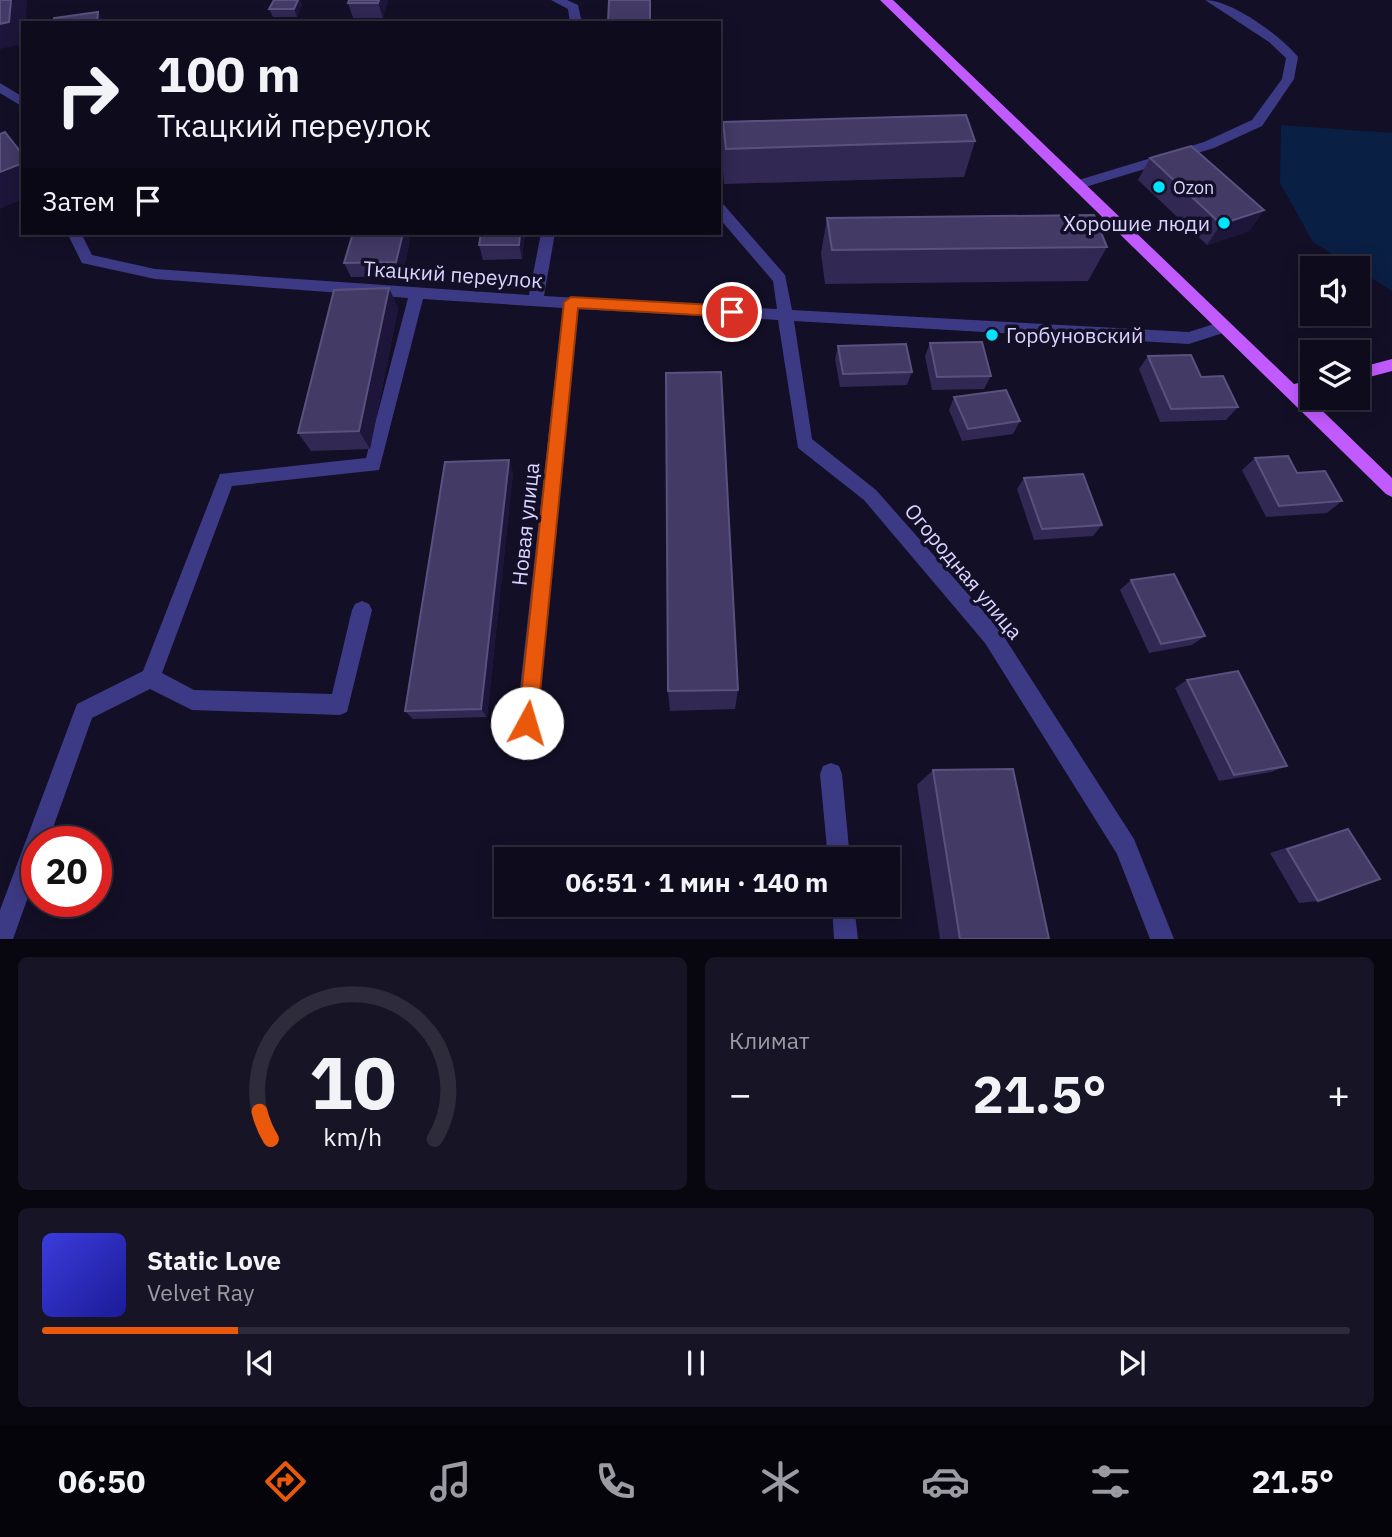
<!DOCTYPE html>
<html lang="ru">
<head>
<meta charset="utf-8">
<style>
  :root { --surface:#0e0b1c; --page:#171425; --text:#f1f3f6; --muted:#9b9ba3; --line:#2e2b3b; --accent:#ea580c }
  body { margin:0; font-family:"IBM Plex Sans",sans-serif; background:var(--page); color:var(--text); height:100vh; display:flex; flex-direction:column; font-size:26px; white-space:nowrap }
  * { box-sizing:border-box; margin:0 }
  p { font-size:23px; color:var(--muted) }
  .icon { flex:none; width:38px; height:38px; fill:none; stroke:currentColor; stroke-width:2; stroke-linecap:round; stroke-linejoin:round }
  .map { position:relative; height:939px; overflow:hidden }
  .side { display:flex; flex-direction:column; gap:18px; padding:18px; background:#08060f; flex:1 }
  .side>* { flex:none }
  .hud { position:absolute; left:21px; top:21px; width:700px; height:214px; border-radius:0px; box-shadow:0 4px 18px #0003,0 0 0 2px var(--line); background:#0e0b1c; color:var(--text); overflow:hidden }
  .tools { position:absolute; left:1300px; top:256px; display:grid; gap:14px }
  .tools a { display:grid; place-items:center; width:70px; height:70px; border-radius:0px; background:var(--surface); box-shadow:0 4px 18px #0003,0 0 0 2px var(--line); font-size:35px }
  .speed { position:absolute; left:21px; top:826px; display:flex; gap:14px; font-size:35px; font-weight:700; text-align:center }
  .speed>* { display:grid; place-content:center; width:91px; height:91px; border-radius:50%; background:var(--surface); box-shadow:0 4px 18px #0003,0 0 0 2px var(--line); line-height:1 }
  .speed .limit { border:10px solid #d22; background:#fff; color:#111 }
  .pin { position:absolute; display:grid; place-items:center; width:60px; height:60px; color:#fff; margin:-30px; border:4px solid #fff; border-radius:50%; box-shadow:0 2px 7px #0007 }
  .me { position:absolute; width:77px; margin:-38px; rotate:6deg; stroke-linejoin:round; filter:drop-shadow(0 0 5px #0008) }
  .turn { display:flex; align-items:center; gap:24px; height:147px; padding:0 21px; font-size:32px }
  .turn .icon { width:91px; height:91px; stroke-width:2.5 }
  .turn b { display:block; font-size:49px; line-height:60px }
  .then { display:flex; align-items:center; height:66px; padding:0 21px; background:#0003; gap:14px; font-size:26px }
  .big { font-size:52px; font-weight:800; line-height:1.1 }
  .side .card { flex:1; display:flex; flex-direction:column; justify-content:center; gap:10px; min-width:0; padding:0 24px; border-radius:10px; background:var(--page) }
  .side .dial { align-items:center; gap:0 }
  .dial svg { height:182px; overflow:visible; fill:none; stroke:var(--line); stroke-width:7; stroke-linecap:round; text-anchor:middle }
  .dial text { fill:var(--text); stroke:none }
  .song { display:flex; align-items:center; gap:21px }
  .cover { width:84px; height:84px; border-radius:10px; background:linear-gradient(135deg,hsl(240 70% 55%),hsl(240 70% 35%)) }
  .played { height:7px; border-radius:4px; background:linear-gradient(90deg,var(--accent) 15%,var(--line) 15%) }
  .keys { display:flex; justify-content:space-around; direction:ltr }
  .heat { display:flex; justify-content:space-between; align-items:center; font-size:38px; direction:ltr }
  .side .tiles { flex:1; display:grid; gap:18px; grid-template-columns:1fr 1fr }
  .card:last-child { grid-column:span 2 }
  .trip { position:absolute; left:494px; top:847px; width:406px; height:70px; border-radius:0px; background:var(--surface); box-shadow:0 4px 18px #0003,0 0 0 2px var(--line); font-weight:800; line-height:70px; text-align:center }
  .dock { display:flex; height:112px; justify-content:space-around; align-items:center; background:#06040b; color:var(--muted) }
  .dock .icon { width:49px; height:49px }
  .dock .on { color:var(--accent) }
  .dock b { font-size:32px; color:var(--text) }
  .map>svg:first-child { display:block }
  .water { fill:#0a1f44 }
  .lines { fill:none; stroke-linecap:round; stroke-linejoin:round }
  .minor { fill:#3d3a85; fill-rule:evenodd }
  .major { fill:#c25bff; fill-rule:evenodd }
  .wall { fill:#312854 }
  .shaded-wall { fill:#1d163a }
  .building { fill:#433a66; stroke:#5a527e; stroke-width:2 }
  .route { fill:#ea580c; stroke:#983908; stroke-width:2 }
  .poi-dot { fill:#00e5ff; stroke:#130f26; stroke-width:2.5 }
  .labels { text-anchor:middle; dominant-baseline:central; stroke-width:7; stroke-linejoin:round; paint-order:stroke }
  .far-poi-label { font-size:18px; fill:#d9d4ff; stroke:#130f26; text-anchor:start }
  .poi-label { font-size:21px; fill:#d9d4ff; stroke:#130f26; text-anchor:end }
  .street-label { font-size:21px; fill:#d9d4ff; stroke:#130f26 }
</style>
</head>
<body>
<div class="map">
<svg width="1392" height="939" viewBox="0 0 1392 939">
  <rect width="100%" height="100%" fill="#130f26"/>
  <polygon class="water" points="1281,125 1392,133 1392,291 1313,242 1280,183"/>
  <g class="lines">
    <g class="minor">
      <polygon points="551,0 567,0 578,5 582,23 570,23 568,9"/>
      <path d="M1205,0C1232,0 1281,36 1298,57L1294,79L1262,126L1214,148L1082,188H1072V182L1204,142L1252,120L1282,79L1286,58L1269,42Z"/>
      <polygon points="0,83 23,97 23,107 0,93"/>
      <polygon points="719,203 724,205 785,275 792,310 1189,332 1223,321 1229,323 1231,327 1229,331 1189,344 794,321 812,439 876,490 999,629 1134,839 1174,939 1150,939 1117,854 985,643 864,500 798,448 778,320 578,309 535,750 531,757 524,761 517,757 513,750 563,308 423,299 379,470 232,486 162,673 194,690 332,694 352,610 355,604 362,601 369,604 372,610 347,712 340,715 192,710 150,689 92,718 48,842 37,842 37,872 13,939 0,939 0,910 77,704 143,671 220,474 366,458 408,298 155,279 82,263 67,233 81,233 92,255 155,269 529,295 541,233 555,233 544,296 777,309 773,281 719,218"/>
      <polygon points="831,763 839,766 842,774 850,859 828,859 820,774 823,766"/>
      <polygon points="832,905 854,905 858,939 834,939"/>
    </g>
    <g class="major">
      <polygon points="880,0 893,0 1294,384 1312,380 1312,392 1305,394 1392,478 1392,497 1386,494"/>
      <polygon points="1392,359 1392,371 1358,380 1358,368"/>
    </g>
  </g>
  <g class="wall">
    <polygon points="274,0 300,0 302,5 297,17 273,17 269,9"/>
    <polygon points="349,0 388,0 388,1 383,18 353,18 348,3"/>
    <polygon points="723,122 975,141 964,177 724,184 722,158"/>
    <polygon points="1150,158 1264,210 1249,231 1207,245 1138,180"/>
    <polygon points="827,218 1107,247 1088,281 825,284 821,253"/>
    <polygon points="525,233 522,259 483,260 479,245"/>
    <polygon points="410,240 402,276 351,277 344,263"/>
    <polygon points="389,288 398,308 370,449 311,451 298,433"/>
    <polygon points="930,343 991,376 984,389 932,390 925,356"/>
    <polygon points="838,346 912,372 907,385 840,387 835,359"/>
    <polygon points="1148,356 1201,377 1238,407 1226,420 1160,422 1139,369"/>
    <polygon points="954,397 1020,421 1013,434 962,441 949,410"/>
    <polygon points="1255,458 1297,473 1342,501 1327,513 1266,517 1242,470"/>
    <polygon points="513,472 487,717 413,719 405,711"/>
    <polygon points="1024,478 1102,525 1093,536 1034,540 1017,489"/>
    <polygon points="1131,580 1205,636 1192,645 1149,653 1120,590"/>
    <polygon points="1187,680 1287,766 1271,772 1219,781 1175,688"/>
    <polygon points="738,690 735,709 670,711 668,691"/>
    <polygon points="933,770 1049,939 940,939 917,785"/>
    <polygon points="1348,829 1318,901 1299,903 1270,853 1329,834"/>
  </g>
  <g class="shaded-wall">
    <polygon points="11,0 27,0 26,23 23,23 23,44 0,49 0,24"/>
    <polygon points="298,0 300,0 302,5 297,17 294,9"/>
    <polygon points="379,0 388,0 388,1 383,18 378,3"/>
    <polygon points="98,12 105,23 97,23"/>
    <polygon points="23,163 23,199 0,209 0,172"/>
    <polygon points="1264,210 1249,231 1207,245 1221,224"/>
    <polygon points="403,233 408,233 410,240 402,276 396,262"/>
    <polygon points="520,233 525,233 522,259 519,245"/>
    <polygon points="389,288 398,308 370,449 359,431"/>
    <polygon points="509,460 513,472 487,717 481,709"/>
  </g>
  <g class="building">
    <polygon points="0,0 11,0 9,22 0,24"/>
    <polygon points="274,0 298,0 294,9 269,9"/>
    <polygon points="349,0 379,0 378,3 348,3"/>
    <polygon points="609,0 650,0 650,23 608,23"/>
    <polygon points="98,12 97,23 54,23 54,18"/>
    <polygon points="966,115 975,141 726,149 723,122"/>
    <polygon points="5,132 23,155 23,163 0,172 0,134"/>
    <polygon points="1191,146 1264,210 1221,224 1150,158"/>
    <polygon points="1094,215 1107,247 832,250 827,218"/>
    <polygon points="353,233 403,233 396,262 344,263"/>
    <polygon points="481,233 520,233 519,245 479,245"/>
    <polygon points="389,288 359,431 298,433 334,290"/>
    <polygon points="982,342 991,376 937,377 930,343"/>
    <polygon points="906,344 912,372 843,374 838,346"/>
    <polygon points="1191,355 1201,377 1223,376 1238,407 1171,409 1148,356"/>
    <polygon points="721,372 738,690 668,691 666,373"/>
    <polygon points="1006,390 1020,421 968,429 954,397"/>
    <polygon points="1288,456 1297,473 1325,471 1342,501 1279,506 1255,458"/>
    <polygon points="509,460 481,709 405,711 445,462"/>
    <polygon points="1083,474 1102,525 1042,529 1024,478"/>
    <polygon points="1174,574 1205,636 1161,644 1131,580"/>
    <polygon points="1238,671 1287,766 1234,775 1187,680"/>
    <polygon points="1013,769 1049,939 960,939 933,770"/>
    <polygon points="1348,829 1380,879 1318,901 1287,849"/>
  </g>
  <polygon class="route" points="571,297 732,306 739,312 732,317 578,308 537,723 534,730 527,733 521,730 518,723 564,302"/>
  <g class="poi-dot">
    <circle cx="1159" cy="187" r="7"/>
    <circle cx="1224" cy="223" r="7"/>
    <circle cx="992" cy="335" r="7"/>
  </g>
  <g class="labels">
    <g class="far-poi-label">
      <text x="1173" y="187">Ozon</text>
    </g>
    <g class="poi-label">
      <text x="1210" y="223">Хорошие люди</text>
      <text x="1006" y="335" text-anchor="start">Горбуновский</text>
    </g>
    <g class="street-label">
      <text transform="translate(453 274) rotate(4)">Ткацкий переулок</text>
      <text transform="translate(525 524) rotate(-84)">Новая улица</text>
      <text transform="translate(964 571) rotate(50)">Огородная улица</text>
    </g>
  </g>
</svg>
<div class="tools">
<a><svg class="icon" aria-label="sound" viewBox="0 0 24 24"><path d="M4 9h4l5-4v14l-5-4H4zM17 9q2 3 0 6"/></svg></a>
<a><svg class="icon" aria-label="layers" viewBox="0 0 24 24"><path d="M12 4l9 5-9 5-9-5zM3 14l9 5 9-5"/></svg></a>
</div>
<div class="speed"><div class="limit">20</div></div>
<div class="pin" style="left:732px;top:312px;background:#d93025"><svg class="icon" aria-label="arrive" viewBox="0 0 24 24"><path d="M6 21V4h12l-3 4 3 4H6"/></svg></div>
<svg class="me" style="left:527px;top:723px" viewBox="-20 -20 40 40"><circle r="19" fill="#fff"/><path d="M0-13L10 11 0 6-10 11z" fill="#ea580c"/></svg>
<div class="trip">06:51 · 1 мин · 140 m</div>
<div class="hud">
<div class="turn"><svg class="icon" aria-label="right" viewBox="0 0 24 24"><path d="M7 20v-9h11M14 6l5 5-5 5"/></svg><div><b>100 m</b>Ткацкий переулок</div></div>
<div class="then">Затем<svg class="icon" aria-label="arrive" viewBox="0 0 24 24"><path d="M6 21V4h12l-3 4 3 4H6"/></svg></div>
</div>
</div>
<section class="side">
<div class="tiles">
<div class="card dial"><svg viewBox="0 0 100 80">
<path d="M14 69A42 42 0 1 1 86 69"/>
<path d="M14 69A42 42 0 0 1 9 57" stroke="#ea580c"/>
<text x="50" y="56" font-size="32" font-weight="700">10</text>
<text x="50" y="72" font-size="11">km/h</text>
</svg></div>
<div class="card"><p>Климат</p>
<div class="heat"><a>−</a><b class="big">21.5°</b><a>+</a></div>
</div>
<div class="card">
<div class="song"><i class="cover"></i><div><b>Static Love</b><p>Velvet Ray</p></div></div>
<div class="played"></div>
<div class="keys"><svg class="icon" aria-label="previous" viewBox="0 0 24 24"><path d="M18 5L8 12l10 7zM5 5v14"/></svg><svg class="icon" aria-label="pause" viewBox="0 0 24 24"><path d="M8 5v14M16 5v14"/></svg><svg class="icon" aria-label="next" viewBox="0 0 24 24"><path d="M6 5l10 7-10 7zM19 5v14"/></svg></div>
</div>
</div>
</section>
<nav class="dock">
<b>06:50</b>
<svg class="icon on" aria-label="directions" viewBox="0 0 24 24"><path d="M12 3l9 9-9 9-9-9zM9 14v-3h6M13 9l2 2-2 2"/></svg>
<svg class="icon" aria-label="music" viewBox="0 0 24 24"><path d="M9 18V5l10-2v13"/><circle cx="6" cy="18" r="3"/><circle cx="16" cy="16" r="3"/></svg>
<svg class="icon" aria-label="phone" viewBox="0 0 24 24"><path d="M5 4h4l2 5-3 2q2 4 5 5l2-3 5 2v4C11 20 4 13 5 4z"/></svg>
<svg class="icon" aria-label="climate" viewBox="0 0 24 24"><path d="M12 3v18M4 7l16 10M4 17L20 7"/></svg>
<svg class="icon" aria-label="car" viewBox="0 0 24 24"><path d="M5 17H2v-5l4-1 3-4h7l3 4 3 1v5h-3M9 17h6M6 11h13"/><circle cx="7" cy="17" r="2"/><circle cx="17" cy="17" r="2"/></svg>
<svg class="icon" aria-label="filters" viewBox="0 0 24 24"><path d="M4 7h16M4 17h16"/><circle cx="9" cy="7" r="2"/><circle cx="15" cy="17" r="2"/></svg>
<b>21.5°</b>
</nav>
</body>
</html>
